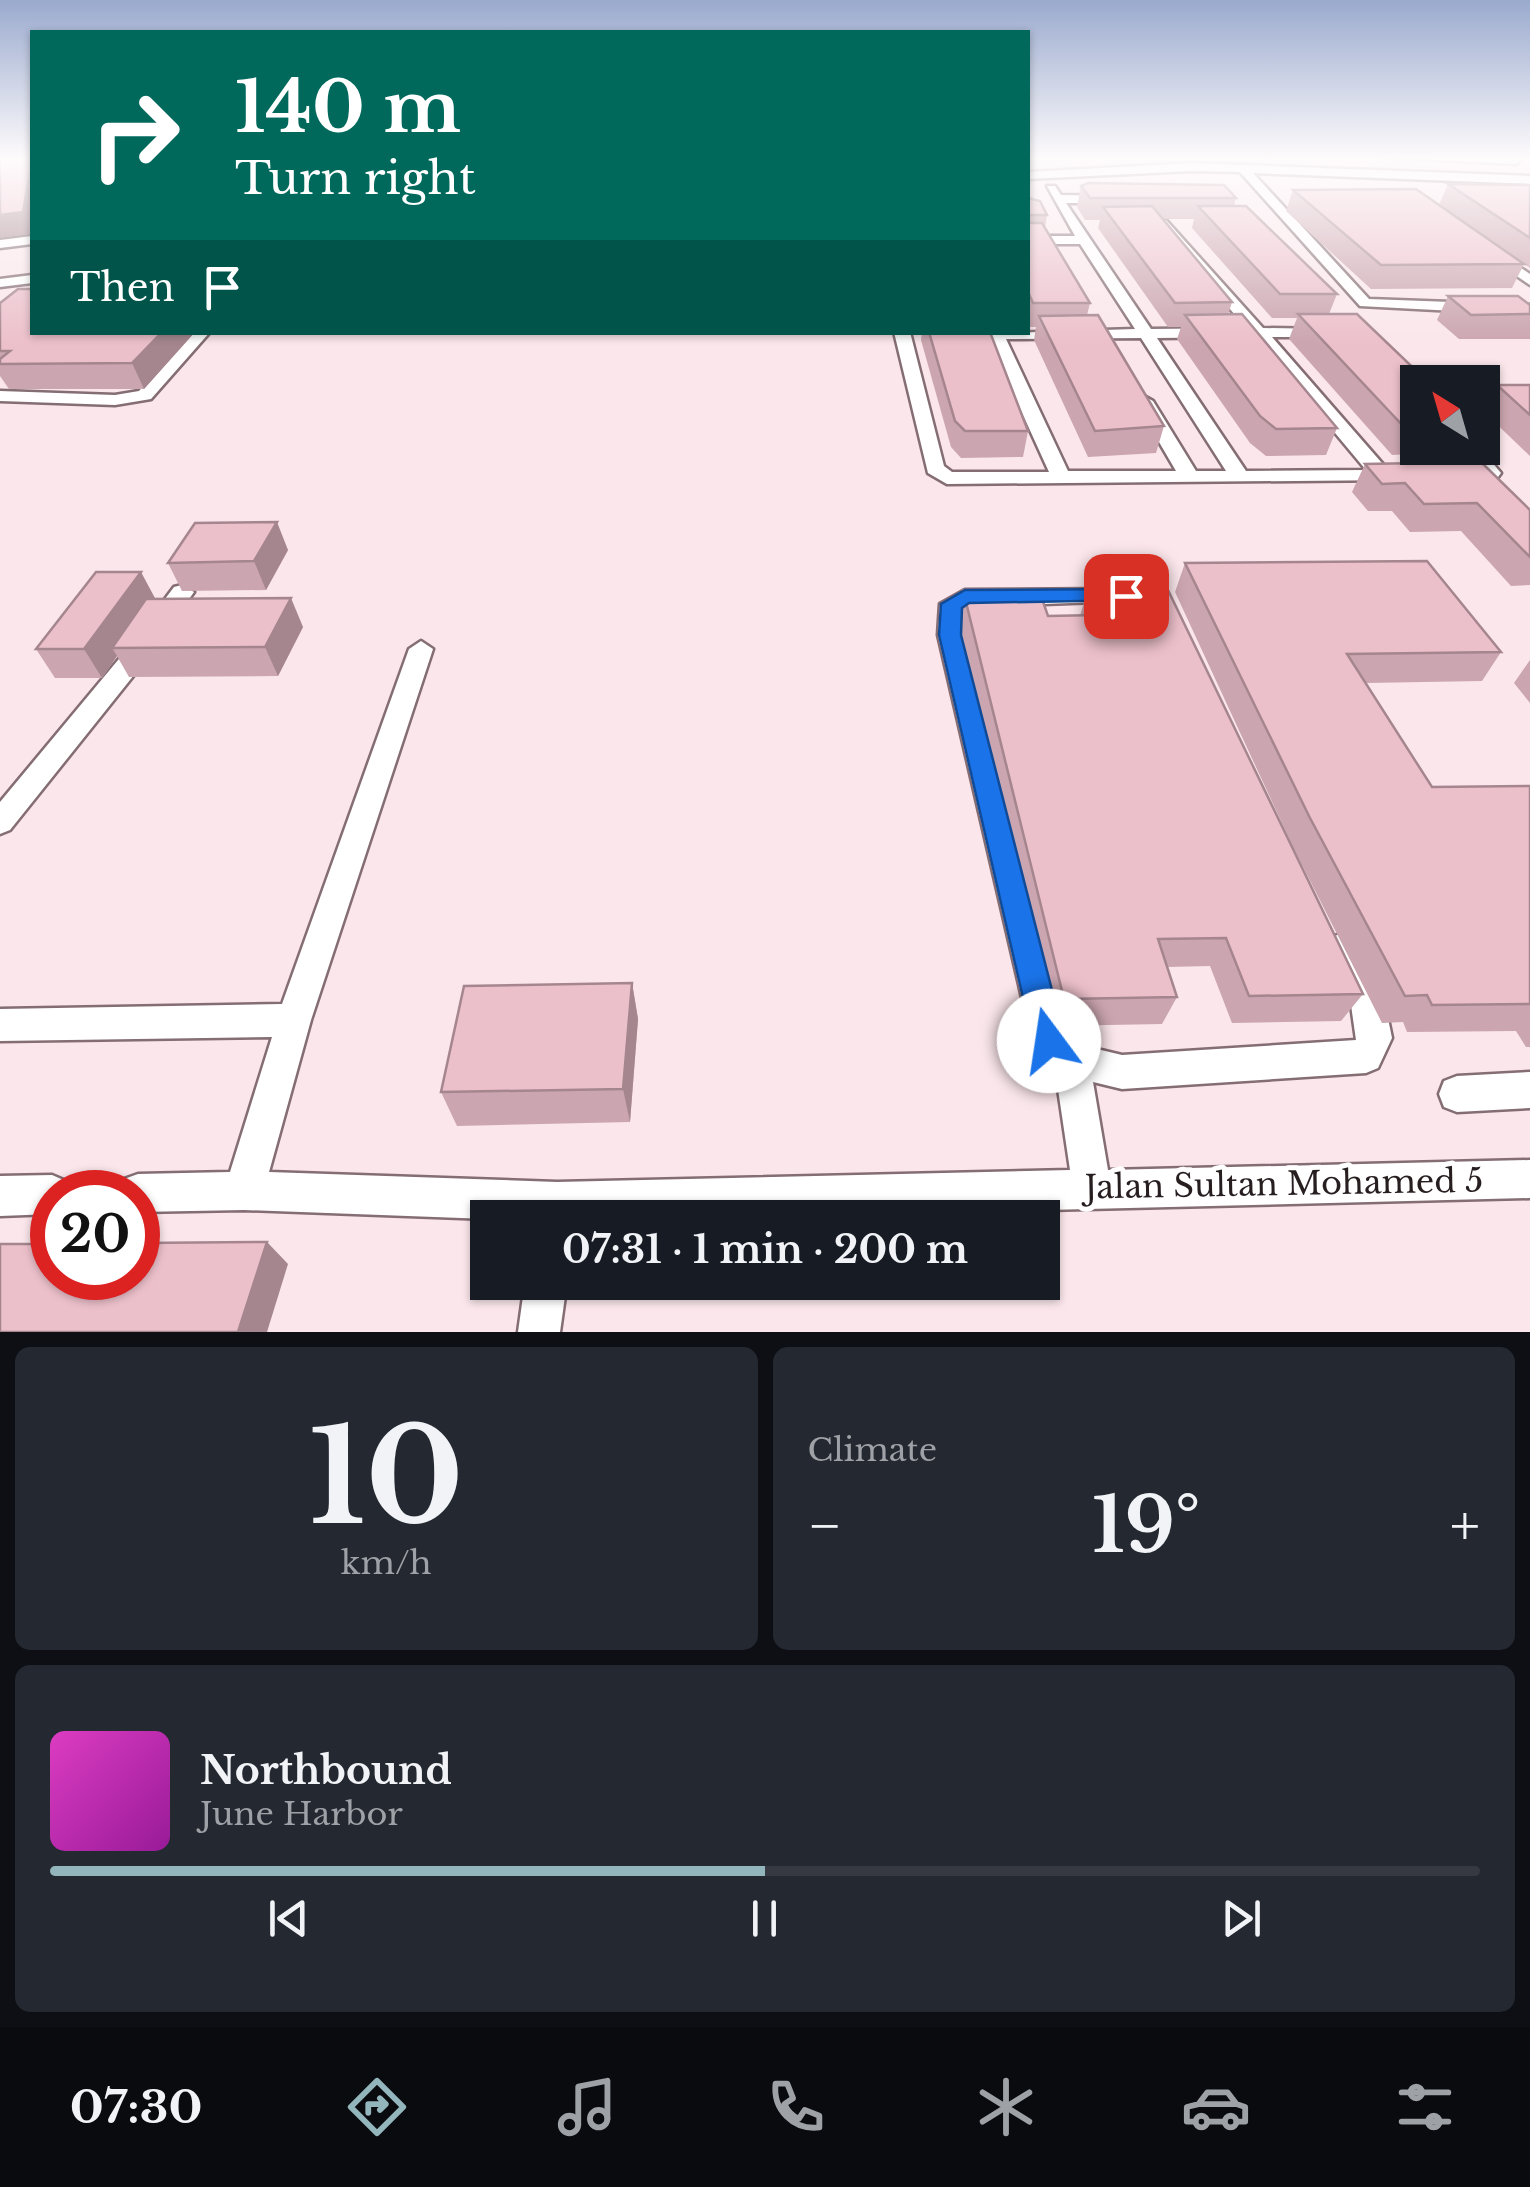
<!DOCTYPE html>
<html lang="en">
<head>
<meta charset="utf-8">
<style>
  :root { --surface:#171b24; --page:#242831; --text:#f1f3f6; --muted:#9ea1a6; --line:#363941; --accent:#93b5bc }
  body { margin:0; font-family:"Libre Baskerville",serif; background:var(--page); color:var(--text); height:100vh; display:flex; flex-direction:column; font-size:38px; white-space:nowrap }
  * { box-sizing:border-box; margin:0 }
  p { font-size:32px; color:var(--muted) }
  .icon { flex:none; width:55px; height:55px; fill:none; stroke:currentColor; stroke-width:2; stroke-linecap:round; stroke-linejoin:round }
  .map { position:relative; height:1332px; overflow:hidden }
  .sheet { display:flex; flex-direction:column; gap:15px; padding:15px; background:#0d0f14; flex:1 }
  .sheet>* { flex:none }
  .top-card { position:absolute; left:30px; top:30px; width:1000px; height:305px; border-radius:0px; box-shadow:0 2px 8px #0004; background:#00695c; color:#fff; overflow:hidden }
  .needle { width:65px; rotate:323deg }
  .buttons { position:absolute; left:1400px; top:365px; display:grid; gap:20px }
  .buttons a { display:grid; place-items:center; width:100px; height:100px; border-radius:0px; background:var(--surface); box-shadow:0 2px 8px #0004; font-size:50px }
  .speed { position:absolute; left:30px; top:1170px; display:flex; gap:20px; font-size:50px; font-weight:700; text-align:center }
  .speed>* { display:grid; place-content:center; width:130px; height:130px; border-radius:50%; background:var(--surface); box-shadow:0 2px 8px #0004; line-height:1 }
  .speed .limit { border:15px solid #d22; background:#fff; color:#111 }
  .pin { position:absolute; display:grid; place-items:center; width:85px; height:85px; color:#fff; margin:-42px; border-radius:20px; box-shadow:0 5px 15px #0006 }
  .me { position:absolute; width:110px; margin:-55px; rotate:346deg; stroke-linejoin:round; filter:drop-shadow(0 0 8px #0008) }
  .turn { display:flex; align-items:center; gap:35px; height:210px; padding:0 40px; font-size:45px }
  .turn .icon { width:130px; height:130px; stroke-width:2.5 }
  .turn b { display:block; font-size:70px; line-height:85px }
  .then { display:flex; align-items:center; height:95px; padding:0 40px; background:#0003; gap:20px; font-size:38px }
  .big { font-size:75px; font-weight:800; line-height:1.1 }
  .sheet .card { flex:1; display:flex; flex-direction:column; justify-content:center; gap:15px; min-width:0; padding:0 35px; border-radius:15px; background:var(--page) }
  .sheet .dial { align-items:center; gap:0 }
  .dial b { font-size:130px; line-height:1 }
  .song { display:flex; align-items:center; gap:30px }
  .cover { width:120px; height:120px; border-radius:15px; background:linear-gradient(135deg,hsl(310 70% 55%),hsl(300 70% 35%)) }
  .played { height:10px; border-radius:5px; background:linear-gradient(90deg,var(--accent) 50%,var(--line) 50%) }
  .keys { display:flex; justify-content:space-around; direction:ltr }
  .heat { display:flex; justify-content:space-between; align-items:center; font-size:55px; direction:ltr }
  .sheet .tiles { flex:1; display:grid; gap:15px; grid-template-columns:1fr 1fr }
  .card:last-child { grid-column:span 2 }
  .trip { position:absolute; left:470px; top:1200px; width:590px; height:100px; border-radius:0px; background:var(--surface); box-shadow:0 2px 8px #0004; font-weight:800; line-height:100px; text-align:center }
  .dock { display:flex; height:160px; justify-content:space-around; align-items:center; background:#090b0e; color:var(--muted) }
  .dock .icon { width:70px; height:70px }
  .dock .active { color:var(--accent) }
  .dock b { font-size:45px; color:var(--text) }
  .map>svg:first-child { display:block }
  .built { fill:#fae6eb; fill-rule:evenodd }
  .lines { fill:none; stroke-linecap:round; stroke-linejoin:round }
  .minor-casing { stroke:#846d73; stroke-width:5 }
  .minor { fill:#fff; fill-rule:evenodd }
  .wall { fill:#cba5af }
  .shaded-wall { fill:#a5868e }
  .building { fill:#ecc0cb; stroke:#a5868e; stroke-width:2.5 }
  .route { fill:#1a73e8; stroke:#114b97; stroke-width:2.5 }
  .labels { text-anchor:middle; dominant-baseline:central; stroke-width:10; stroke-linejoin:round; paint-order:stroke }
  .near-street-label { font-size:32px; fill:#271e20; stroke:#fff }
</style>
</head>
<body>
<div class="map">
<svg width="1530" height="1332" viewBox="0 0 1530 1332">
  <rect width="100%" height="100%" fill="#fcf7f8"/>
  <path class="built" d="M0,157H32V332H1028V157H1530V1332H0ZM1418,382H1482V448H1418ZM52,1192H138V1278H52ZM488,1218H1042V1282H488Z"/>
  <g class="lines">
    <defs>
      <g id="minor">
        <polygon points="1384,157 1517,157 1521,161 1515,164"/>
        <polygon points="1192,163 1530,176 1530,184 1253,173 1369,299 1530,305 1530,315 1360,306 1240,172 1192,171 1028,179 1028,172"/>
        <path d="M1047,186H1055L1061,195L1117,196L1113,203H1066L1151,329L1246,328L1161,227V221L1166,220L1263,328L1328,329V335L1322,337H1272L1388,470L1399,472V480L947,484L928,473L894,332H910L944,466L952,472H1049L989,340H958L950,335L1135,329L1080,244H1028V236H1075ZM1255,337L1366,470L1246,471L1157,338ZM1141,338L1226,471H1196L1153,401L1144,396L1135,401L1176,471H1068L1006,339Z"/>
        <polygon points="32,236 32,244 0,248 0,240"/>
        <polygon points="1495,251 1530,274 1530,285 1490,258 1488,255"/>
        <polygon points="32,275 32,283 0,287 0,279"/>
        <polygon points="193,332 210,332 151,399 115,405 0,401 0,391 115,395 139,391"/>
        <polygon points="1461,448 1480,448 1501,473 1498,477 1455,480 1455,472 1477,468"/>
        <polygon points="182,585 194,592 146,660 10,830 0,834 0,802 128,648 174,587"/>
        <polygon points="1118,589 1126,591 1130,596 1126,601 964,607 962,635 1064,1031 1080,1045 1122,1055 1356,1040 1351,1005 1324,948 1329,938 1340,934 1351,938 1385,1004 1392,1038 1378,1068 1366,1073 1122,1089 1093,1082 1108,1170 1530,1160 1530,1198 728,1218 488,1219 244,1210 138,1212 138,1192 119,1192 124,1179 138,1174 230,1172 272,1037 0,1041 0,1009 282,1004 409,649 421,641 433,649 311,1020 269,1172 557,1182 1070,1170 1055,1069 1037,1053 1032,1041 938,635 940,604 965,590"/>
        <polygon points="1530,1072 1530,1108 1457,1112 1444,1107 1439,1094 1444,1081 1457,1076"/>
        <polygon points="52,1175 66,1181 70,1192 52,1192 52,1214 0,1216 0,1176"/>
        <polygon points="525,1282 567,1282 560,1332 518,1332"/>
      </g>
    </defs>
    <use href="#minor" class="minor-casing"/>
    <use href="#minor" class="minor"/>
  </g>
  <g class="wall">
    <polygon points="1448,184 1530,185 1530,268 1439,205"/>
    <polygon points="1081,186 1236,198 1234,206 1337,294 1329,314 1418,382 1418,448 1459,448 1457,451 1392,455 1289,339 1297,318 1272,318 1192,228 1194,219 1163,219 1232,302 1228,315 1337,428 1326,455 1266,456 1250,443 1177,339 1181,327 1168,327 1098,228 1100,220 1085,220 1077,207"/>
    <polygon points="1293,190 1524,264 1512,288 1371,289 1286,211"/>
    <polygon points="1028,198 1047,215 1045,228 1090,303 1087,315 1164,426 1156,453 1088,457 1034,340 1036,327 1029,327 1028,325"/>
    <polygon points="1448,296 1530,305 1530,339 1459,339 1437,320"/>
    <polygon points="0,303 32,332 195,332 144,389 9,389 0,376"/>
    <polygon points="922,332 990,332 1028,431 1023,457 961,458 951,447 921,340"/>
    <polygon points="1497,385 1530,385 1530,456 1483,411"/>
    <polygon points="1365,464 1530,510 1530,585 1511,586 1461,531 1410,532 1392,511 1368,511 1352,492"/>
    <polygon points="288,550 266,590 182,591 168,563"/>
    <polygon points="1185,563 1501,652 1482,681 1365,683 1432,787 1530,786 1530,1047 1526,1047 1516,1031 1407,1032 1403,1022 1382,1023 1293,847 1175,592"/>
    <polygon points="1088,589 1363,994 1341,1021 1232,1023 1210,966 1167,967 1177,997 1162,1024 1053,1026 958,619 963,590 1048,616 1080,616"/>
    <polygon points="155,599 303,627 278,676 129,677 117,656 102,678 55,678 36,649"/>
    <polygon points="1530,660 1530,703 1514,683"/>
    <polygon points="632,983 638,1019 630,1122 457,1126 441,1092"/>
  </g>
  <g class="shaded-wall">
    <polygon points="32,162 32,234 0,238 0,215"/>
    <polygon points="162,332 195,332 144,389 132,363"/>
    <polygon points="277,522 288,550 266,590 254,561"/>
    <polygon points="141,572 156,600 112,648 117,656 102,678 84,649"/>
    <polygon points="291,598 303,627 278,676 265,647"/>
    <polygon points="632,983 638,1019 630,1122 623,1089"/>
    <polygon points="267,1242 288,1264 267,1332 238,1332"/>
  </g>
  <g class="building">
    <polygon points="0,157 32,157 23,212 0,215"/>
    <polygon points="1088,183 1224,185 1236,198 1090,198 1081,186"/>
    <polygon points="1448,184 1530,185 1530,238"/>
    <polygon points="1416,189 1524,264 1381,265 1293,190"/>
    <polygon points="1028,198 1040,201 1047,215 1028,215"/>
    <polygon points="1152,206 1232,302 1175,303 1103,207"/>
    <polygon points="1198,206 1246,206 1337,294 1280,294"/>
    <polygon points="1028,223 1042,223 1090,303 1033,303 1028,292"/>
    <polygon points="18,289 32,289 32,332 162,332 132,363 0,364 0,359 10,351 0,351 0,303"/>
    <polygon points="1448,296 1518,296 1530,305 1530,314 1471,315"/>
    <polygon points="1242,314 1337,428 1276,429 1260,416 1185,315"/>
    <polygon points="1298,314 1357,314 1428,382 1418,382 1418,427 1405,428"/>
    <polygon points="1098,315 1164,426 1095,431 1039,316"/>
    <polygon points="929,332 990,332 1028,431 965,431 955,421"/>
    <polygon points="1497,385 1530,385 1530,415"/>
    <polygon points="1481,462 1530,510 1530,557 1477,503 1424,504 1405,483 1382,484 1365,464"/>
    <polygon points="277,522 254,561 168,563 195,523"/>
    <polygon points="1427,561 1501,652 1347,654 1432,787 1530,786 1530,1004 1432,1005 1427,995 1405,996 1310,818 1185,563"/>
    <polygon points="96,572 141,572 84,649 36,649"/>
    <polygon points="1167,588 1363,994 1249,996 1226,938 1158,939 1177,997 1064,999 963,590 1039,590 1048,616 1098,615 1088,589"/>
    <polygon points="291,598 265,647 112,648 146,599"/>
    <polygon points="632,983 623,1089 441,1092 464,986"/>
    <polygon points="267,1242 238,1332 0,1332 0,1244 52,1244 52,1278 138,1278 138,1243"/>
  </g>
  <linearGradient id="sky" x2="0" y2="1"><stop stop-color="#9aaace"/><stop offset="0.46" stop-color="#fefbfc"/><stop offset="1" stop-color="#fefbfc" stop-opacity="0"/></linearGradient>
  <rect width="1530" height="344" fill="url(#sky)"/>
  <polygon class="route" points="1126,589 1137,596 1134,600 969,603 962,608 961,635 1065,1041 1060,1052 1049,1056 1038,1052 1033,1041 939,635 941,604 965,590"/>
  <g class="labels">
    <g class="near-street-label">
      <text transform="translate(1284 1184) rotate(-1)">Jalan Sultan Mohamed 5</text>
    </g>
  </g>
</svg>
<div class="buttons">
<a><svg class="needle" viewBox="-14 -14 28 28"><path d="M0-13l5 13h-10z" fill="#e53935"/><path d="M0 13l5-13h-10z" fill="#9ea1a6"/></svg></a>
</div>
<div class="speed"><div class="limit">20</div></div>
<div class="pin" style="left:1126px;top:596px;background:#d93025"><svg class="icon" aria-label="arrive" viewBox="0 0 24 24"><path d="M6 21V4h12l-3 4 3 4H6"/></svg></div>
<svg class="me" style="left:1049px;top:1041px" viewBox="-20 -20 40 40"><circle r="19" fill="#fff"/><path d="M0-13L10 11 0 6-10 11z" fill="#1a73e8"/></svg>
<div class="trip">07:31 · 1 min · 200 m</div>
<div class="top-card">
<div class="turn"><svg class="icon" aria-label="right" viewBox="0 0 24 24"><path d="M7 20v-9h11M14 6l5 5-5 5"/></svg><div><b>140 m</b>Turn right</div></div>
<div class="then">Then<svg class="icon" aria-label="arrive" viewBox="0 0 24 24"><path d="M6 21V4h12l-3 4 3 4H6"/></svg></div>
</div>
</div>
<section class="sheet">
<div class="tiles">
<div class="card dial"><b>10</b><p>km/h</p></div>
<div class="card"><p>Climate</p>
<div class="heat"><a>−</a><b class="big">19°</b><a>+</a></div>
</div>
<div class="card">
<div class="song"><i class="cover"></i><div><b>Northbound</b><p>June Harbor</p></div></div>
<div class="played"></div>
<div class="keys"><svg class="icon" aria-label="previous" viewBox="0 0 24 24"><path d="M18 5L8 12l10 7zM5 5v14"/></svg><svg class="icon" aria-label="pause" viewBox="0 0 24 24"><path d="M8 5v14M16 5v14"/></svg><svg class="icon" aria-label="next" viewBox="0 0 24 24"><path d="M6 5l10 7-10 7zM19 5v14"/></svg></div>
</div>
</div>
</section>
<nav class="dock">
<b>07:30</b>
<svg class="icon active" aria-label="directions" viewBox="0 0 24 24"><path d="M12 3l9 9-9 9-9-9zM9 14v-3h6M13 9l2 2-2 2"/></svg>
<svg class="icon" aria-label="music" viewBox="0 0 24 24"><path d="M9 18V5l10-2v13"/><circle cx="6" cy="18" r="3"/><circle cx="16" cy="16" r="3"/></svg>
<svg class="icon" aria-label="phone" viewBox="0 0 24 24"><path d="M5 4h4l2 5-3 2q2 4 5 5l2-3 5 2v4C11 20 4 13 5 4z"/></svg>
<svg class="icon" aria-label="climate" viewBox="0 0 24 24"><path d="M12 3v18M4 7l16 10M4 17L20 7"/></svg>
<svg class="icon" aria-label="car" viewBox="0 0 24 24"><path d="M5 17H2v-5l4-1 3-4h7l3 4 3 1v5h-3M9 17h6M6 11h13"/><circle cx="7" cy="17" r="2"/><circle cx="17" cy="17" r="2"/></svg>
<svg class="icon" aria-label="filters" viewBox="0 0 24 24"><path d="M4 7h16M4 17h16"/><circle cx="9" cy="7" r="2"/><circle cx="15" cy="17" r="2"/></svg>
</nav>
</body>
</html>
